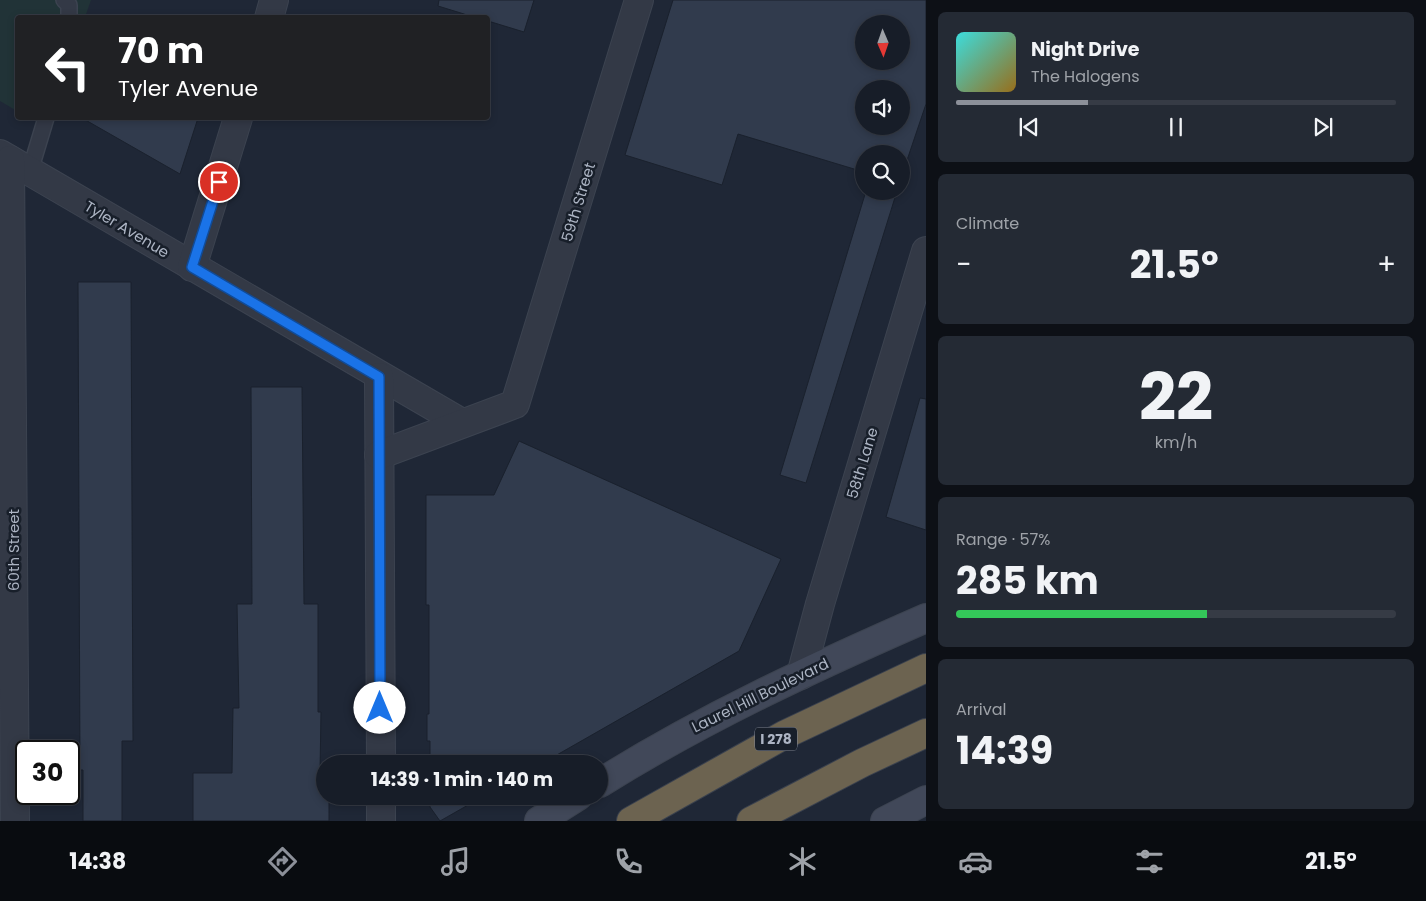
<!DOCTYPE html>
<html lang="en">
<head>
<meta charset="utf-8">
<style>
  :root { --surface:#171d28; --page:#242a34; --text:#f1f3f6; --muted:#9ea2a8; --line:#363b45; --accent:#8c9099 }
  body { margin:0; font-family:Poppins,sans-serif; background:var(--page); color:var(--text); height:100vh; display:flex; flex-direction:column; font-size:19px; white-space:nowrap }
  * { box-sizing:border-box; margin:0 }
  p { font-size:16px; color:var(--muted) }
  .icon { flex:none; width:28px; height:28px; fill:none; stroke:currentColor; stroke-width:2; stroke-linecap:round; stroke-linejoin:round }
  .map { position:relative; flex:1; overflow:hidden }
  .panel { display:flex; flex-direction:column; gap:12px; padding:12px; background:#0d1016; width:500px }
  .panel>* { flex:none }
  .top-card { position:absolute; left:15px; top:15px; width:475px; height:105px; border-radius:5px; box-shadow:0 2px 8px #0003,0 0 0 1px var(--line); background:#202124; color:#fff; overflow:hidden }
  .needle { width:32px; rotate:178deg }
  .fabs { position:absolute; left:855px; top:15px; display:grid; gap:10px }
  .fabs a { display:grid; place-items:center; width:55px; height:55px; border-radius:50%; background:var(--surface); box-shadow:0 2px 8px #0003,0 0 0 1px var(--line); font-size:25px }
  .speed { position:absolute; left:15px; top:740px; display:flex; gap:10px; font-size:25px; font-weight:700; text-align:center }
  .speed>* { display:grid; place-content:center; width:65px; height:65px; border-radius:50%; background:var(--surface); box-shadow:0 2px 8px #0003,0 0 0 1px var(--line); line-height:1 }
  .speed .limit { border:2px solid #111; border-radius:8px; background:#fff; color:#111 }
  .pin { position:absolute; display:grid; place-items:center; width:42px; height:42px; color:#fff; margin:-21px; border:2px solid #fff; border-radius:50%; box-shadow:0 1px 5px #0007 }
  .me { position:absolute; width:55px; margin:-28px; rotate:0deg; stroke-linejoin:round; filter:drop-shadow(0 0 4px #0008) }
  .turn { display:flex; align-items:center; gap:18px; height:105px; padding:0 20px; font-size:22px }
  .turn .icon { width:65px; height:65px; stroke-width:2.5 }
  .turn b { display:block; font-size:35px; line-height:42px }
  .big { font-size:38px; font-weight:700; line-height:1.1 }
  .panel .tile { flex:1; display:flex; flex-direction:column; justify-content:center; gap:8px; min-width:0; padding:0 18px; border-radius:8px; background:var(--page) }
  .panel .dial { align-items:center; gap:0 }
  .dial b { font-size:65px; line-height:1 }
  .song { display:flex; align-items:center; gap:15px }
  .cover { width:60px; height:60px; border-radius:8px; background:linear-gradient(135deg,hsl(180 70% 55%),hsl(40 70% 35%)) }
  .played { height:5px; border-radius:2px; background:linear-gradient(90deg,var(--accent) 30%,var(--line) 30%) }
  .keys { display:flex; justify-content:space-around; direction:ltr }
  .heat { display:flex; justify-content:space-between; align-items:center; font-size:28px; direction:ltr }
  .charge { height:8px; border-radius:4px; background:linear-gradient(90deg,#34c759 57%,var(--line) 0) }
  .trip { position:absolute; left:316px; top:755px; width:292px; height:50px; border-radius:25px; background:var(--surface); box-shadow:0 2px 8px #0003,0 0 0 1px var(--line); font-weight:700; line-height:50px; text-align:center }
  .dock { display:flex; height:80px; justify-content:space-around; align-items:center; background:#090c10; color:var(--muted) }
  .dock .icon { width:35px; height:35px }
  .dock .selected { color:var(--accent) }
  .dock b { font-size:22px; color:var(--text) }
  main { display:flex; flex:1; min-height:0 }
  .map>svg:first-child { display:block }
  .green { fill:#213337 }
  .building { fill:#313b4d; stroke:#1a212d; fill-rule:evenodd }
  .lines { fill:none; stroke-linecap:round; stroke-linejoin:round }
  .service-casing { stroke:#3c4350; stroke-width:18 }
  .minor-casing { stroke:#3c4350; stroke-width:30 }
  .secondary-casing { stroke:#3c4350; stroke-width:30 }
  .motorway-casing { stroke:#3a414e; stroke-width:30 }
  .service { stroke:#333946; stroke-width:15 }
  .minor { stroke:#333946; stroke-width:28 }
  .secondary { stroke:#414859; stroke-width:28 }
  .motorway { stroke:#6c6350; stroke-width:28 }
  .route-casing { stroke:#114b97; stroke-width:12 }
  .route { stroke:#1a73e8; stroke-width:9 }
  .labels { text-anchor:middle; dominant-baseline:central; stroke-width:5; stroke-linejoin:round; paint-order:stroke }
  .shield { fill:#181f2a; stroke:#808795; stroke-width:1 }
  .shield-label { font-size:14px; font-weight:bold; fill:#acb4c3 }
  .street-label { font-size:15px; fill:#acb4c3; stroke:#181f2a }
</style>
</head>
<body>
<main>
<div class="map">
<svg width="926" height="821" viewBox="0 0 926 821">
  <rect width="100%" height="100%" fill="#1f2736"/>
  <polygon class="green" points="0,0 91,0 85,17 18,18 17,111 0,101"/>
  <g class="building">
    <polygon points="439,0 534,0 524,32 488,21 488,18 477,18 438,6"/>
    <path d="M673,0H926V104L901,178V154H864V172L738,134L722,185L625,155ZM864,24H901V61H864ZM864,89H901V126H864Z"/>
    <polygon points="82,118 198,118 180,174"/>
    <polygon points="866,191 897,191 806,483 780,475"/>
    <polygon points="78,282 131,282 133,741 122,741 122,821 83,821 83,770 80,770"/>
    <polygon points="251,387 302,387 304,604 318,604 318,712 321,712 320,773 325,773 325,796 329,796 329,821 193,821 193,773 232,773 233,708 239,708 237,604 252,604"/>
    <polygon points="920,398 926,399 926,530 886,517"/>
    <polygon points="519,441 781,559 739,651 541,764 430,764 430,741 427,741 427,714 429,714 429,605 426,605 426,495 494,495"/>
    <polygon points="430,796 484,796 440,821 430,807"/>
  </g>
  <g class="lines">
    <defs>
      <g id="service">
        <polyline points="64,0 69,5 69,18"/>
        <polyline points="30,171 46,118"/>
      </g>
      <g id="minor">
        <polyline points="269,18 274,0"/>
        <polyline points="0,154 462,423"/>
        <polyline points="10,160 15,821"/>
        <polyline points="192,267 238,118"/>
        <polyline points="379,377 381,764"/>
        <polyline points="379,455 515,404 639,0"/>
        <polyline points="801,675 820,604 926,251"/>
        <polyline points="381,796 381,821"/>
      </g>
      <g id="secondary">
        <path d="M600,783C704,718 814,667 926,618"/>
        <polyline points="539,821 578,796"/>
        <polyline points="885,821 926,800"/>
      </g>
      <g id="motorway">
        <polyline points="631,821 784,735 926,668"/>
        <polyline points="751,821 862,763 926,733"/>
      </g>
    </defs>
    <use href="#service" class="service-casing"/>
    <use href="#minor" class="minor-casing"/>
    <use href="#secondary" class="secondary-casing"/>
    <use href="#motorway" class="motorway-casing"/>
    <use href="#service" class="service"/>
    <use href="#minor" class="minor"/>
    <use href="#secondary" class="secondary"/>
    <use href="#motorway" class="motorway"/>
  </g>
  <g class="lines">
    <defs>
      <polyline id="route" points="219,182 192,267 379,377 380,708"/>
    </defs>
    <use href="#route" class="route-casing"/>
    <use href="#route" class="route"/>
  </g>
  <g class="labels">
    <rect class="shield" x="755" y="727.5" width="42" height="23" rx="4"/>
    <g class="shield-label">
      <text x="776" y="739">I 278</text>
    </g>
    <g class="street-label">
      <text transform="translate(578 202) rotate(-73)">59th Street</text>
      <text transform="translate(127 229) rotate(31)">Tyler Avenue</text>
      <text transform="translate(862 463) rotate(-73)">58th Lane</text>
      <text transform="translate(13 550) rotate(-90)">60th Street</text>
      <text transform="translate(760 695) rotate(-26)">Laurel Hill Boulevard</text>
    </g>
  </g>
</svg>
<div class="fabs">
<a><svg class="needle" viewBox="-14 -14 28 28"><path d="M0-13l5 13h-10z" fill="#e53935"/><path d="M0 13l5-13h-10z" fill="#9ea2a8"/></svg></a>
<a><svg class="icon" aria-label="sound" viewBox="0 0 24 24"><path d="M4 9h4l5-4v14l-5-4H4zM17 9q2 3 0 6"/></svg></a>
<a><svg class="icon" aria-label="search" viewBox="0 0 24 24"><circle cx="10" cy="10" r="6"/><path d="M15 15l6 6"/></svg></a>
</div>
<div class="speed"><div class="limit">30</div></div>
<div class="pin" style="left:219px;top:182px;background:#d93025"><svg class="icon" aria-label="arrive" viewBox="0 0 24 24"><path d="M6 21V4h12l-3 4 3 4H6"/></svg></div>
<svg class="me" style="left:380px;top:708px" viewBox="-20 -20 40 40"><circle r="19" fill="#fff"/><path d="M0-13L10 11 0 6-10 11z" fill="#1a73e8"/></svg>
<div class="trip">14:39 · 1 min · 140 m</div>
<div class="top-card">
<div class="turn"><svg class="icon" aria-label="left" viewBox="0 0 24 24"><path d="M17 20v-9H6M10 6l-5 5 5 5"/></svg><div><b>70 m</b>Tyler Avenue</div></div>
</div>
</div>
<section class="panel">
<div class="tile">
<div class="song"><i class="cover"></i><div><b>Night Drive</b><p>The Halogens</p></div></div>
<div class="played"></div>
<div class="keys"><svg class="icon" aria-label="previous" viewBox="0 0 24 24"><path d="M18 5L8 12l10 7zM5 5v14"/></svg><svg class="icon" aria-label="pause" viewBox="0 0 24 24"><path d="M8 5v14M16 5v14"/></svg><svg class="icon" aria-label="next" viewBox="0 0 24 24"><path d="M6 5l10 7-10 7zM19 5v14"/></svg></div>
</div>
<div class="tile"><p>Climate</p>
<div class="heat"><a>−</a><b class="big">21.5°</b><a>+</a></div>
</div>
<div class="tile dial"><b>22</b><p>km/h</p></div>
<div class="tile"><p>Range · 57%</p><b class="big">285 km</b><div class="charge"></div></div>
<div class="tile"><p>Arrival</p><b class="big">14:39</b></div>
</section>
</main>
<nav class="dock">
<b>14:38</b>
<svg class="icon selected" aria-label="directions" viewBox="0 0 24 24"><path d="M12 3l9 9-9 9-9-9zM9 14v-3h6M13 9l2 2-2 2"/></svg>
<svg class="icon" aria-label="music" viewBox="0 0 24 24"><path d="M9 18V5l10-2v13"/><circle cx="6" cy="18" r="3"/><circle cx="16" cy="16" r="3"/></svg>
<svg class="icon" aria-label="phone" viewBox="0 0 24 24"><path d="M5 4h4l2 5-3 2q2 4 5 5l2-3 5 2v4C11 20 4 13 5 4z"/></svg>
<svg class="icon" aria-label="climate" viewBox="0 0 24 24"><path d="M12 3v18M4 7l16 10M4 17L20 7"/></svg>
<svg class="icon" aria-label="car" viewBox="0 0 24 24"><path d="M5 17H2v-5l4-1 3-4h7l3 4 3 1v5h-3M9 17h6M6 11h13"/><circle cx="7" cy="17" r="2"/><circle cx="17" cy="17" r="2"/></svg>
<svg class="icon" aria-label="filters" viewBox="0 0 24 24"><path d="M4 7h16M4 17h16"/><circle cx="9" cy="7" r="2"/><circle cx="15" cy="17" r="2"/></svg>
<b>21.5°</b>
</nav>
</body>
</html>
